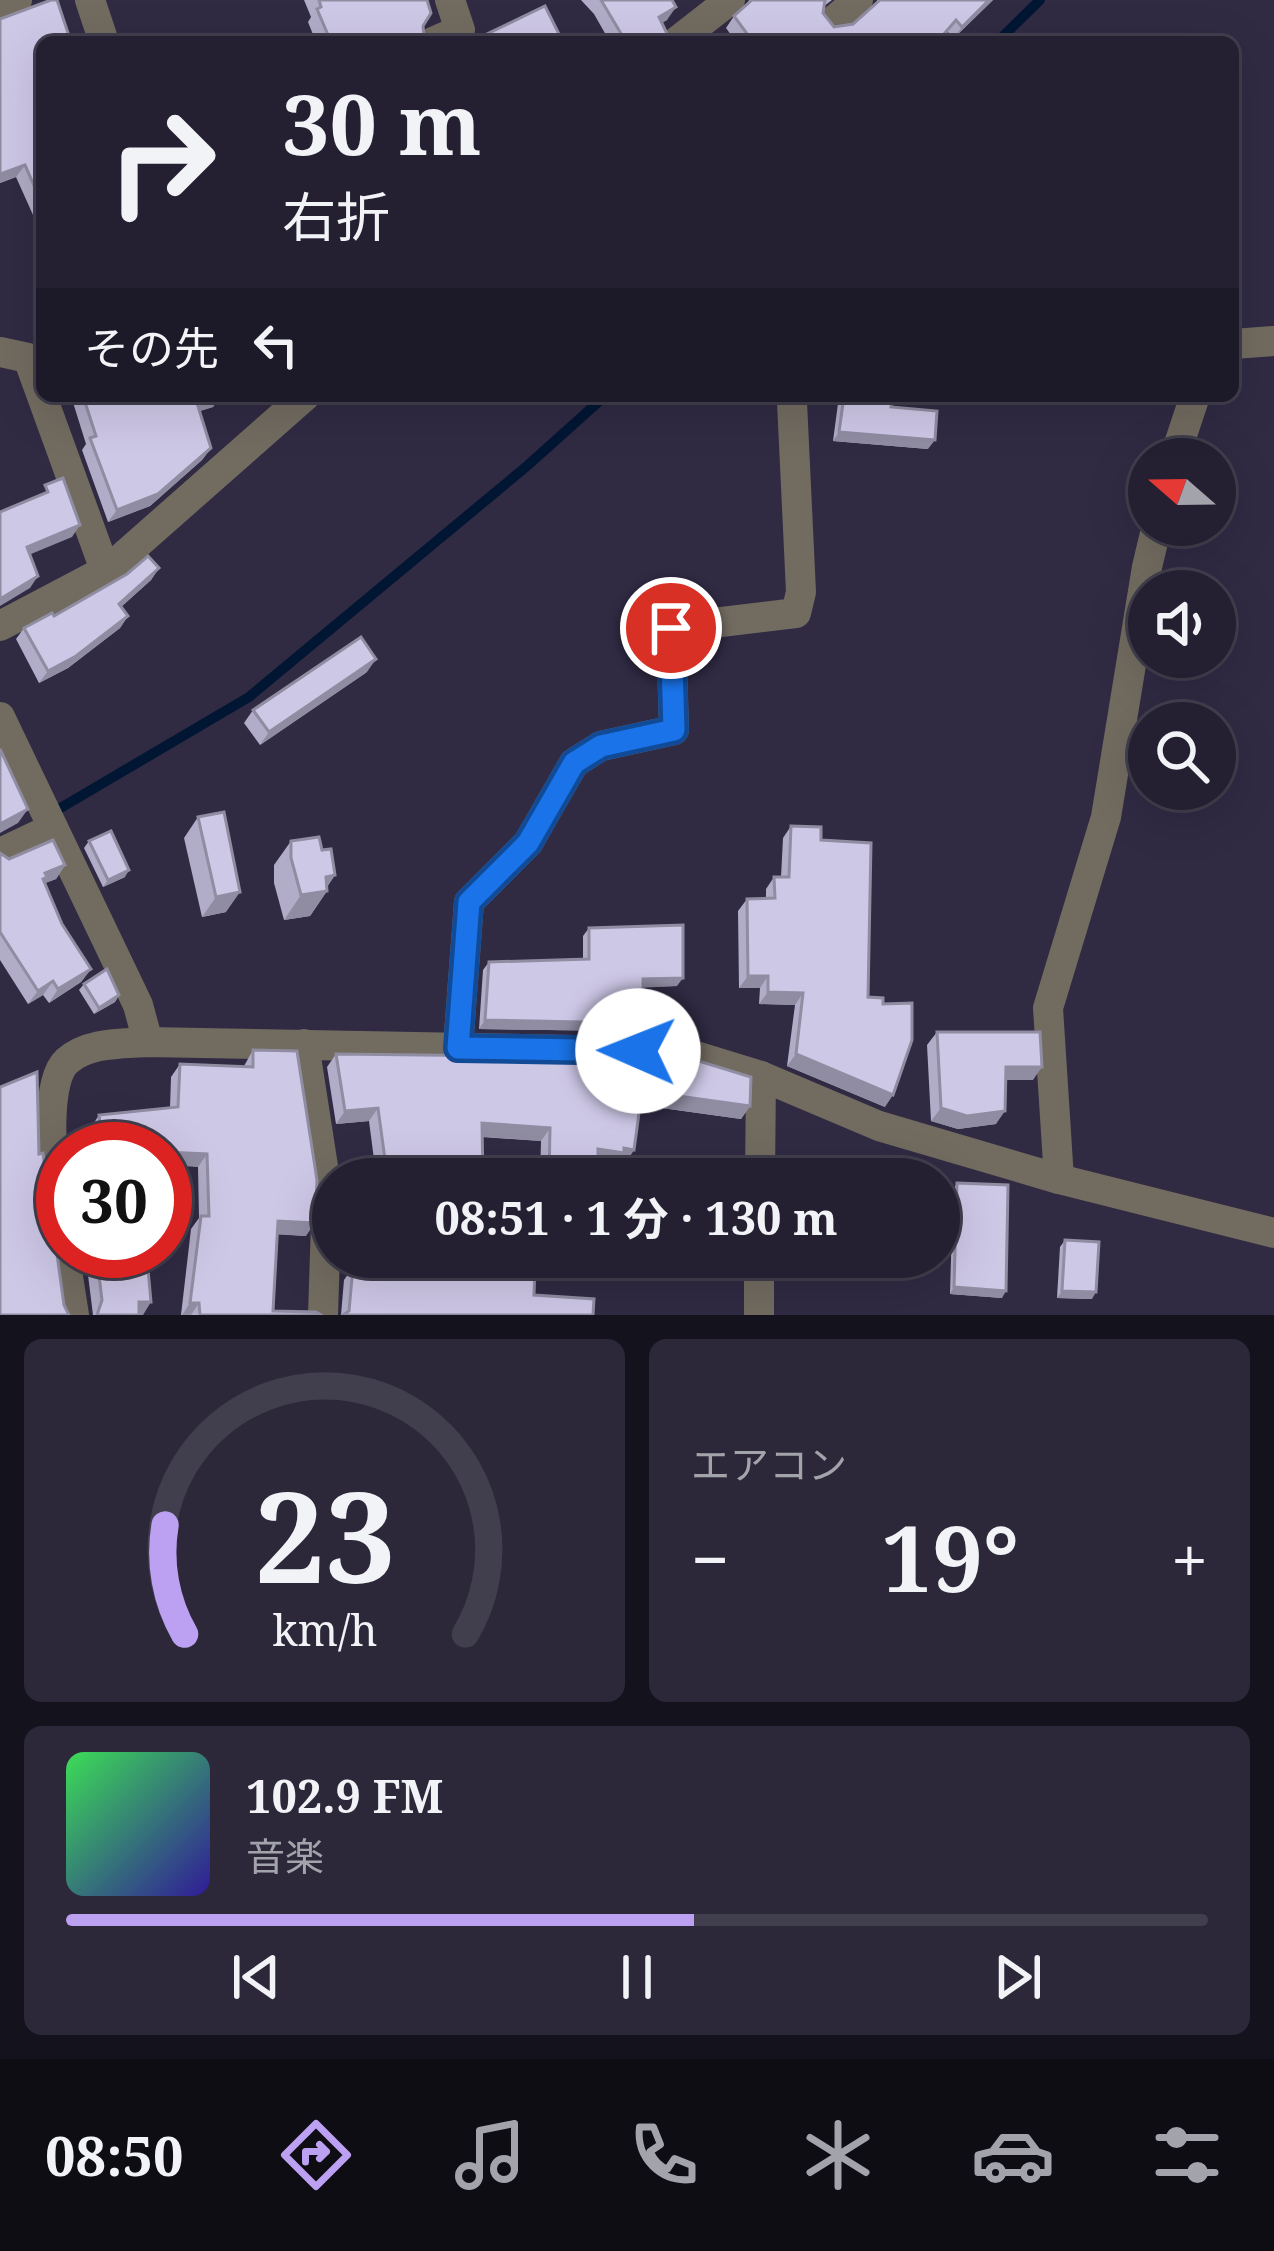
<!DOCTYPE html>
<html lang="ja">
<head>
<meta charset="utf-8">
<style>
  :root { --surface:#242032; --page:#2c283a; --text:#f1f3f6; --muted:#a3a3ac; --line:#413e4d; --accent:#bca0f2 }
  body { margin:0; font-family:"Noto Serif","Noto Sans JP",serif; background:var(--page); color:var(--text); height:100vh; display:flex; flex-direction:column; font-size:45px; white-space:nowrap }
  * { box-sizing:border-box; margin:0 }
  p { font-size:39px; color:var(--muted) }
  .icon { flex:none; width:66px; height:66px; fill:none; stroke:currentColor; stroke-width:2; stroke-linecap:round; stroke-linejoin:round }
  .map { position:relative; height:1315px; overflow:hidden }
  .details { display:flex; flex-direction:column; gap:24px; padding:24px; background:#14121c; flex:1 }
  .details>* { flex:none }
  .banner { position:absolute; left:36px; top:36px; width:1203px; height:366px; border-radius:18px; box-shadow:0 12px 48px #0002,0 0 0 3px var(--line); background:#242032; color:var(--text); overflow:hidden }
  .needle { width:78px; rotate:290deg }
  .controls { position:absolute; left:1128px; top:438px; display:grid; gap:24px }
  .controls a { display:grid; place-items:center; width:108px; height:108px; border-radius:50%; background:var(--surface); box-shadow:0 12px 48px #0002,0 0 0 3px var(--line); font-size:60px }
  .speed { position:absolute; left:36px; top:1122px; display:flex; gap:24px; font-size:60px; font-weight:700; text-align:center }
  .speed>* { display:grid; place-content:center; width:156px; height:156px; border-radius:50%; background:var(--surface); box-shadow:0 12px 48px #0002,0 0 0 3px var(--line); line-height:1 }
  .speed .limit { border:18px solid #d22; background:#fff; color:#111 }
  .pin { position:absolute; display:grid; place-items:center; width:102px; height:102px; color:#fff; margin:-51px; border:6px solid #fff; border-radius:50%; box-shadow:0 3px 12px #0007 }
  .me { position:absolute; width:132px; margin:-66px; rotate:271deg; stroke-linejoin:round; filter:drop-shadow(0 0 9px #0008) }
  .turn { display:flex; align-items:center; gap:42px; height:252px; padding:0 48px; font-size:54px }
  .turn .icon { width:156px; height:156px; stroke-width:2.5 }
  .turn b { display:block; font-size:84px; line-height:102px }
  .then { display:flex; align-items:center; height:114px; padding:0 48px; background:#0003; gap:24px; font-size:45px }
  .big { font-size:90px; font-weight:700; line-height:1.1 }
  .details .tile { flex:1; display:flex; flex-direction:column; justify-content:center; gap:18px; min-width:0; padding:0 42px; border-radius:18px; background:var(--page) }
  .details .dial { align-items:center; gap:0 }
  .dial svg { height:312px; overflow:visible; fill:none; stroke:var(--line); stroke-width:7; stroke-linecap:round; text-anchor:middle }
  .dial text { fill:var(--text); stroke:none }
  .song { display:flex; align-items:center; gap:36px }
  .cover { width:144px; height:144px; border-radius:18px; background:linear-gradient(135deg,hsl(130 70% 55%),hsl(250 70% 35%)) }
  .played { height:12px; border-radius:6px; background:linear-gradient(90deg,var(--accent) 55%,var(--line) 55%) }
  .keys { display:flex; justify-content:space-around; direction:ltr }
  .heat { display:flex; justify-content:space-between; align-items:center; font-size:66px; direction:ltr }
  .details .tiles { flex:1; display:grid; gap:24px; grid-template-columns:1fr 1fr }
  .tile:last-child { grid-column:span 2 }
  .trip { position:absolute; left:312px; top:1158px; width:648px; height:120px; border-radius:60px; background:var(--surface); box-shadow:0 12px 48px #0002,0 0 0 3px var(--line); font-weight:700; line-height:120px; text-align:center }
  .menu { display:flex; height:192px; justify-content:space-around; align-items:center; background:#0e0d14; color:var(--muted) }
  .menu .icon { width:84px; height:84px }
  .menu .selected { color:var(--accent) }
  .menu b { font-size:54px; color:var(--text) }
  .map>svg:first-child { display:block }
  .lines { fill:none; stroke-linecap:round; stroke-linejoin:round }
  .stream { stroke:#001633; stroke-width:10 }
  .minor { stroke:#726b60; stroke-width:30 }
  .wall { fill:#b1acc7 }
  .shaded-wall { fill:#908ca2 }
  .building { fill:#cec8e7; stroke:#908ca2; stroke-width:3 }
  .route-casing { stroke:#114b97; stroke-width:30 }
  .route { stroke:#1a73e8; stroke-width:21 }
</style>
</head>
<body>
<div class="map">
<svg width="1274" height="1315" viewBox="0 0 1274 1315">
  <rect width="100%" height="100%" fill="#302a43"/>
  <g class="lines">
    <g class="stream">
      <polyline points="997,42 1040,0"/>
      <polyline points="52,813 249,697 527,466 605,396"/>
    </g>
    <g class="minor">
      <polyline points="90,0 104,42"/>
      <polyline points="0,7 17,0"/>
      <polyline points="833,21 858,0"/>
      <polyline points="433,42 460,30 450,0"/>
      <polyline points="676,42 730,0"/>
      <polyline points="1233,344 1274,341"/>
      <polyline points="0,352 28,358 105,570"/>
      <polyline points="1174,459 1195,396"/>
      <polyline points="0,626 110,568 305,396"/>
      <polyline points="0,717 138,1005 148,1042"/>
      <polyline points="0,853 53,828"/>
      <polyline points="304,1044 327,1192 323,1315"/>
      <polyline points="458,1047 469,902 528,843 574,763 601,746 674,730 671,628 796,613 801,592 792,402"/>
      <polyline points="760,1179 761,1076"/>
      <polyline points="1059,1179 1048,1008 1106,817 1147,567 1157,525"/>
      <path d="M63,1246C57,1209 38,1087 67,1061C88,1042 121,1044 148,1042L683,1052L761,1076L879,1126L1059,1179L1274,1233"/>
      <polyline points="64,1251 74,1315"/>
      <polyline points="759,1315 759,1257"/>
    </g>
  </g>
  <g class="wall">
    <polygon points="304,0 427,0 423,26 424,36 429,42 316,42 308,22 311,17"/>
    <polygon points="581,0 672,0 667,20 661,23 671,42 610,42 594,14"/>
    <polygon points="749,0 832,0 823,7 823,13 834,27 853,24 877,3 877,0 993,0 953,39 948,32 939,42 736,42 726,28 734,16 748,3"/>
    <polygon points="0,19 42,42 42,76 38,78 42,86 42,235 16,177 0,183"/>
    <polygon points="71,396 220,396 213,407 199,411 211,448 202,460 150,506 108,522 82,450 86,444"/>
    <polygon points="839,396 893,396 891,407 928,449 833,441"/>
    <polygon points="159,568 151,580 121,607 128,616 120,628 68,668 39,683 16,639 24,628"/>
    <polygon points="367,672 260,745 244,723 253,710"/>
    <polygon points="198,817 226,912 202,917 184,838"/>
    <polygon points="791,826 821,840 868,997 885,1107 787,1066 795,1005 759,1004 760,988 739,988 738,911 747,899 766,899 766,889 774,877 781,877 783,838"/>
    <polygon points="89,841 125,877 103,887 84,848"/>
    <polygon points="291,841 322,850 335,875 327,887 327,891 310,916 284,920 274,883 274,865"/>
    <polygon points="0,853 9,859 65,865 56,879 45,883 62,924 91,969 81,982 49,1003 43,995 28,1004 0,960"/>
    <polygon points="589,928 677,986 643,987 643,996 631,1010 631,1023 625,1031 479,1029 483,970 489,962 583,959 583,936"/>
    <polygon points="84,984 119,995 115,1002 94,1014 79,990"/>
    <polygon points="937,1032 1033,1080 1006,1080 996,1124 958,1129 931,1121 927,1045"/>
    <polygon points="253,1050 306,1236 278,1234 273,1311 321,1315 181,1315 191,1229 199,1218 198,1167 92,1148 90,1129 99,1115 170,1108 171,1077 180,1064 244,1066"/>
    <polygon points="336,1054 750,1106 741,1119 640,1105 634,1150 625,1163 618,1161 615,1166 598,1164 598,1179 540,1179 541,1141 482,1137 483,1179 354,1179 355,1176 376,1175 369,1121 336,1124 327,1067"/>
    <polygon points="957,1183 1002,1298 950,1294 953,1190"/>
    <polygon points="1065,1240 1092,1299 1057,1298 1060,1247"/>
    <polygon points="85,1251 134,1251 143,1315 93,1315"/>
    <polygon points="420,1257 485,1257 485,1262 534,1295 593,1315 341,1315 344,1280 353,1267 420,1269"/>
  </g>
  <g class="shaded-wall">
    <polygon points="989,0 993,0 953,39 962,27"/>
    <polygon points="676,7 667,20 650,30 659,17"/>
    <polygon points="25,165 16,177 0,183 0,174"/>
    <polygon points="220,396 213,407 188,415 197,403"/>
    <polygon points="839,432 935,440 928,449 833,441"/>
    <polygon points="211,448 202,460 150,506 108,522 117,510"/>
    <polygon points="80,525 72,537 19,559 27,547"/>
    <polygon points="159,568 151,580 111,616 119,604"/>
    <polygon points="38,576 30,588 0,606 0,599"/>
    <polygon points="128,616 120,628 68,668 39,683 48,671"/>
    <polygon points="376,659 367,672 260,745 269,732"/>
    <polygon points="28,809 18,823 0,833 0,824"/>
    <polygon points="65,865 56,879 43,884 45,873"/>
    <polygon points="129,870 125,877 103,887 108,880"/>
    <polygon points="335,875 323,892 327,891 310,916 284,920 301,895 326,877"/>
    <polygon points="240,892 226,912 202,917 216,897"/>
    <polygon points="91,969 81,982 49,1003 58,989"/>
    <polygon points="748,976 768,976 760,988 739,988"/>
    <polygon points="683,978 677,986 637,988 643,979"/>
    <polygon points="53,981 43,995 28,1004 38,991"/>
    <polygon points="768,992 803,993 795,1005 759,1004"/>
    <polygon points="119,995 115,1002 94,1014 99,1008"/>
    <polygon points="485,1020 631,1023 625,1031 479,1029"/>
    <polygon points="796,1054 893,1095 885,1107 787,1066"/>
    <polygon points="1006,1067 1042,1067 1033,1080 997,1080"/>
    <polygon points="642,1091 750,1106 741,1119 633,1104"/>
    <polygon points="378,1108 369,1121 336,1124 345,1111"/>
    <polygon points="941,1108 1005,1111 996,1124 958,1129 931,1121"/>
    <polygon points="482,1123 550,1128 541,1141 473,1136"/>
    <polygon points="624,1148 634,1150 625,1163 618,1161 615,1166 589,1162 598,1149"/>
    <polygon points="165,1152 207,1154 198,1167 165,1165"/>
    <polygon points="278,1221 315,1223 306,1236 269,1234"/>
    <polygon points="954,1287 1006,1291 1002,1298 950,1294"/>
    <polygon points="1062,1291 1096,1292 1092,1299 1057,1298"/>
    <polygon points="139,1302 151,1302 143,1315 131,1315"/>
    <polygon points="190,1303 199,1303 191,1315 182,1315"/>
  </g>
  <g class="building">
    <polygon points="51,0 57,0 71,42 42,42 42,67 35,70 42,86 42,204 25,165 0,174 0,19"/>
    <polygon points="319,0 427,0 431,13 423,26 424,36 429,42 331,42 317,9 321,7"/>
    <polygon points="601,0 672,0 676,7 659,17 671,42 637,42 636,39 626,42"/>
    <polygon points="752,0 825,0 823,13 834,27 853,24 880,0 989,0 962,27 956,20 937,42 753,42 734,16"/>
    <polygon points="545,6 563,42 491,42 487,34"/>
    <polygon points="83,396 218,396 197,403 211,448 158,494 117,510 90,438 96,436"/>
    <polygon points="844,396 893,396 891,407 937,411 935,440 839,432"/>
    <polygon points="63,478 80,525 27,547 38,576 0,599 0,512 48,492 45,485"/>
    <polygon points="148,556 159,568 119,604 128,616 76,656 48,671 24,628 52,613 54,616 127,574"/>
    <polygon points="361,637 376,659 269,732 253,710"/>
    <polygon points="0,749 28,809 0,824"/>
    <polygon points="224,812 240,892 216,897 198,817"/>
    <polygon points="791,826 821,827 821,840 871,843 868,997 883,998 883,1004 912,1003 912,1040 893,1095 796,1054 803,993 768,992 768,976 748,976 747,899 775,898 774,877 789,877"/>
    <polygon points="111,831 129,870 108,880 89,841"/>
    <polygon points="319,837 322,850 331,849 335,875 326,877 327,891 301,895 291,858 291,841"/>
    <polygon points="53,840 65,865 45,873 47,877 43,879 62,924 91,969 58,989 53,981 38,991 0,932 0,853 9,859"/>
    <polygon points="683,925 683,978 643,979 643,996 637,995 638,1002 630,1003 631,1023 485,1020 489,962 589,959 589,928"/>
    <polygon points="107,969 119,995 99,1008 84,984"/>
    <polygon points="937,1032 1040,1032 1042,1067 1006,1067 1005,1111 967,1116 941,1108"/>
    <polygon points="253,1050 297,1051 317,1180 315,1223 278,1221 273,1311 316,1312 321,1315 200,1315 199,1303 190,1303 201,1216 209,1216 207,1154 165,1152 165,1149 84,1149 103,1147 99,1115 178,1107 180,1064 253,1067"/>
    <polygon points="336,1054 689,1058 751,1077 750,1106 642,1091 634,1150 624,1148 624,1153 598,1149 598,1179 549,1179 550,1128 482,1123 483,1179 355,1179 355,1176 387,1174 378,1108 345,1111"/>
    <polygon points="37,1072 39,1154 43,1153 64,1305 69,1315 0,1315 0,1087"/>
    <polygon points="957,1183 1008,1185 1006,1291 954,1287"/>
    <polygon points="1065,1240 1099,1242 1096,1292 1062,1291"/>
    <polygon points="96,1251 134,1251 136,1268 148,1269 151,1302 139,1302 139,1315 97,1315 102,1300"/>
    <polygon points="429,1257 485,1257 485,1262 535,1265 534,1295 594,1299 593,1315 343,1315 349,1311 353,1267 429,1270"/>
  </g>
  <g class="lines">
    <defs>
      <polyline id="route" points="638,1051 458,1048 469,902 528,843 574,763 601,746 674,730 671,628"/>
    </defs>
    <use href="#route" class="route-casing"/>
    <use href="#route" class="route"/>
  </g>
</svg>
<div class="controls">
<a><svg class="needle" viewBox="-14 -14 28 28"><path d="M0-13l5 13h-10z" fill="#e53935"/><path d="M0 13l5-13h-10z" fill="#a3a3ac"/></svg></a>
<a><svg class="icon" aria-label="sound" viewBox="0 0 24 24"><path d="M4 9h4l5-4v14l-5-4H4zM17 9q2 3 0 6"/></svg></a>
<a><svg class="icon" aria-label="search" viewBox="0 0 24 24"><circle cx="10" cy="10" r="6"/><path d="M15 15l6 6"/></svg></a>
</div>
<div class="speed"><div class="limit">30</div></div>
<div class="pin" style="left:671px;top:628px;background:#d93025"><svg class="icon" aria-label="arrive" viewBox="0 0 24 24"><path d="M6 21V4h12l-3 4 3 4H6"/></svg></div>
<svg class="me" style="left:638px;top:1051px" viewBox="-20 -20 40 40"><circle r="19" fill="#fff"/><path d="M0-13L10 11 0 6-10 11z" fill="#1a73e8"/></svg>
<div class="trip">08:51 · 1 分 · 130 m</div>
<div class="banner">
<div class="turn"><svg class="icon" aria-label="right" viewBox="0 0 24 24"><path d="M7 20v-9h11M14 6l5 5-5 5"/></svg><div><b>30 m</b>右折</div></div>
<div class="then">その先<svg class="icon" aria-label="left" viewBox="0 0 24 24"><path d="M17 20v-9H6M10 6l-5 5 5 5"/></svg></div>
</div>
</div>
<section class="details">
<div class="tiles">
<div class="tile dial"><svg viewBox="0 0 100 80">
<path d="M14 69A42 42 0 1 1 86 69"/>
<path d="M14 69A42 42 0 0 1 9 41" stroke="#bca0f2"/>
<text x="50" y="56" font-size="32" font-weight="700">23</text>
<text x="50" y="72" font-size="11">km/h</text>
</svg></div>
<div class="tile"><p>エアコン</p>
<div class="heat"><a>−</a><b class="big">19°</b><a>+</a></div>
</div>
<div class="tile">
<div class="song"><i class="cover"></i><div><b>102.9 FM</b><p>音楽</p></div></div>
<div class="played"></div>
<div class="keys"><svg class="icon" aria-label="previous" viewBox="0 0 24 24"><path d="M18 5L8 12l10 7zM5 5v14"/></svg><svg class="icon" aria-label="pause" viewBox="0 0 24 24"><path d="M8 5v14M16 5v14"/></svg><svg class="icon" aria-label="next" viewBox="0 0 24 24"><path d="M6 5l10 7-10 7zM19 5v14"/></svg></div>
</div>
</div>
</section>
<nav class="menu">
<b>08:50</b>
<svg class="icon selected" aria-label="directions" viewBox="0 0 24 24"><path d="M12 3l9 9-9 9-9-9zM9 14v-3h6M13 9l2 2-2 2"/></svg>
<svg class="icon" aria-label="music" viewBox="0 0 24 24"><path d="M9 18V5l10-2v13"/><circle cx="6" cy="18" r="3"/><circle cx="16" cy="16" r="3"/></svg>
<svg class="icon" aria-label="phone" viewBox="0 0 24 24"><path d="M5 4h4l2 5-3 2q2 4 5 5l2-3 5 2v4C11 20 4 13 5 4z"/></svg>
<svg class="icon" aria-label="climate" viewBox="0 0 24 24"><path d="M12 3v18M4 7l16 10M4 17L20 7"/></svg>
<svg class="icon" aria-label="car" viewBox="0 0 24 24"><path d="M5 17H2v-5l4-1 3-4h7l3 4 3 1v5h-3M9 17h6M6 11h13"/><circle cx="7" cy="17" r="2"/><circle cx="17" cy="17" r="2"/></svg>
<svg class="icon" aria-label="filters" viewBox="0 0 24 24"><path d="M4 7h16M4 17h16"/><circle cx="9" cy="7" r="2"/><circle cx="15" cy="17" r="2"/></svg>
</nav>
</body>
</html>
